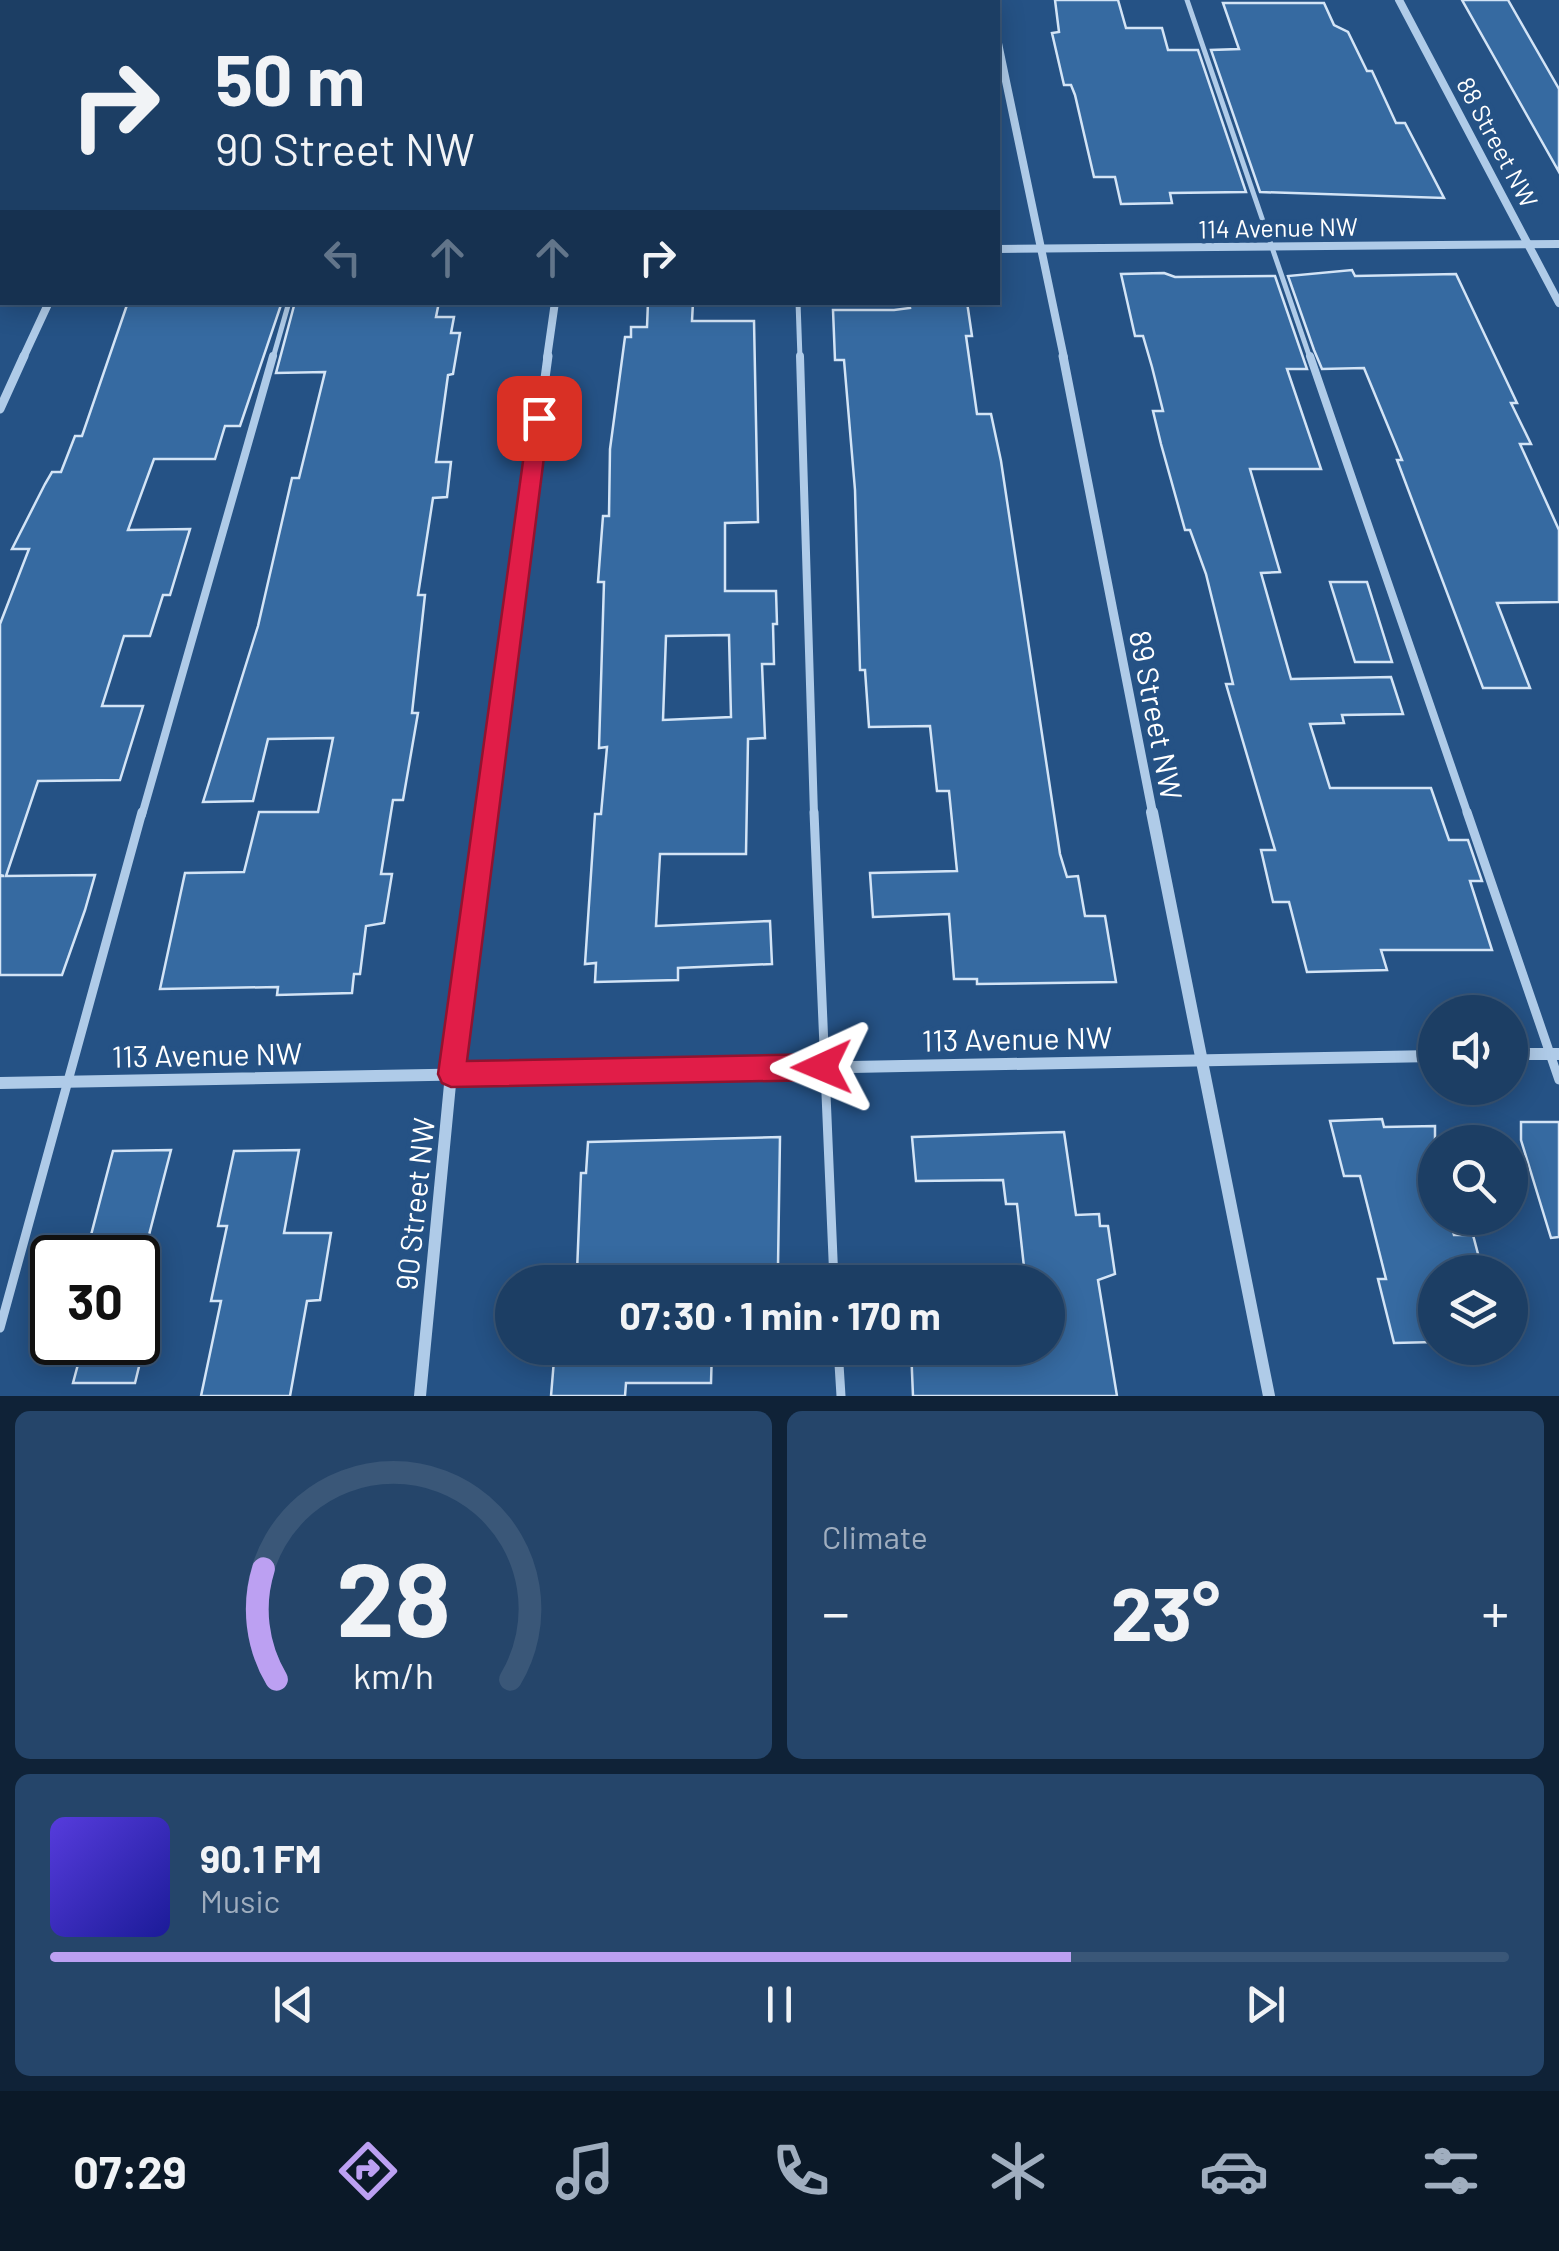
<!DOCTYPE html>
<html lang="en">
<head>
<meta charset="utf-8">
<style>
  :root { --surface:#1c3e64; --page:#25456a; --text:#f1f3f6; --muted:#a0aebf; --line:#3a5778; --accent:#bca0f2 }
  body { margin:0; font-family:Barlow,sans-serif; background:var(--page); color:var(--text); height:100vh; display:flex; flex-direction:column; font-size:38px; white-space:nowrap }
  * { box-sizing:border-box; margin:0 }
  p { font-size:32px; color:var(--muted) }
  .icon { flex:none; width:55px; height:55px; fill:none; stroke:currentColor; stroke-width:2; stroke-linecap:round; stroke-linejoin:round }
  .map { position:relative; height:1396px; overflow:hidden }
  .details { display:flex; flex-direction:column; gap:15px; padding:15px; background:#0f2237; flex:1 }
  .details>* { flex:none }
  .hud { position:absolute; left:0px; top:0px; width:1000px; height:305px; box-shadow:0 5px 25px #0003,0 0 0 2px var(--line); background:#1c3e64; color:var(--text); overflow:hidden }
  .fabs { position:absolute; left:1418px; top:995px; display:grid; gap:20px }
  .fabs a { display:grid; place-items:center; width:110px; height:110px; border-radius:50%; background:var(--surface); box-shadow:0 5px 25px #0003,0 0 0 2px var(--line); font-size:50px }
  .speed { position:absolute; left:30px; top:1235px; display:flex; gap:20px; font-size:50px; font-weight:700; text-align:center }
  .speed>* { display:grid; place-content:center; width:130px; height:130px; border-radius:50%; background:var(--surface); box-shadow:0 5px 25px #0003,0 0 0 2px var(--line); line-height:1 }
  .speed .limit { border:5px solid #111; border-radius:15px; background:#fff; color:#111 }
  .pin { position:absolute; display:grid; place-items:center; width:85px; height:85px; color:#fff; margin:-42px; border-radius:20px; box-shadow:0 5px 15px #0006 }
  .me { position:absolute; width:110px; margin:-55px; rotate:269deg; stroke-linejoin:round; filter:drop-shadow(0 0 8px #0008) }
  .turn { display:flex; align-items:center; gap:35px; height:210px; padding:0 50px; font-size:45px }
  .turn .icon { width:130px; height:130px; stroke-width:2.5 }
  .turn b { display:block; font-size:70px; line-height:85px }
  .lanes { display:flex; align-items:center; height:95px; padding:0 50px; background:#0003; justify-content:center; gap:50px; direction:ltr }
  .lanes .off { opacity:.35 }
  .big { font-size:75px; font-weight:700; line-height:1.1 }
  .details .widget { flex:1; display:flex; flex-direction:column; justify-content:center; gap:15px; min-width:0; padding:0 35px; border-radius:15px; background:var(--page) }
  .details .dial { align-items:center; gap:0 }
  .dial svg { height:260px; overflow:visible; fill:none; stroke:var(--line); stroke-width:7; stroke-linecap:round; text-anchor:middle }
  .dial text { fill:var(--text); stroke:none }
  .song { display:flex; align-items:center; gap:30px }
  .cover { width:120px; height:120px; border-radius:15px; background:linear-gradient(135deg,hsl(250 70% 55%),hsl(240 70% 35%)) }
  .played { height:10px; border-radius:5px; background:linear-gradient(90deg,var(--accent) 70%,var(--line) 70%) }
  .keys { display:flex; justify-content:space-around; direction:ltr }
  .heat { display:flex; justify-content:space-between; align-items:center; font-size:55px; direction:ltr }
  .details .tiles { flex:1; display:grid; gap:15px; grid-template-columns:1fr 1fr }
  .widget:last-child { grid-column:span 2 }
  .trip { position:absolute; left:495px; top:1265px; width:570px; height:100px; border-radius:50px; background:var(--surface); box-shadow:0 5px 25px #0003,0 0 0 2px var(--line); font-weight:700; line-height:100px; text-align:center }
  .dock { display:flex; height:160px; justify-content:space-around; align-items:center; background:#0b1928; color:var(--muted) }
  .dock .icon { width:70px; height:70px }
  .dock .current { color:var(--accent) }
  .dock b { font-size:45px; color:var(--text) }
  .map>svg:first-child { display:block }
  .building { fill:#366aa1; stroke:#d3e4f6; stroke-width:2.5; fill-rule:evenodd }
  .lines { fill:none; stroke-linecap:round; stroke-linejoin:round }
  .service-far2 { stroke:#afcbe8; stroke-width:5 }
  .service-far1 { stroke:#afcbe8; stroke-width:8 }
  .service { stroke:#afcbe8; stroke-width:9 }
  .minor-far2 { stroke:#afcbe8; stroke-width:8 }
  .minor-far1 { stroke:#afcbe8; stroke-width:9 }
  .minor { stroke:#afcbe8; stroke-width:12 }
  .route { fill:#e11d48; stroke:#92132f; stroke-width:2.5 }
  .labels { text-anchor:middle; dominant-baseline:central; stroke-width:10; stroke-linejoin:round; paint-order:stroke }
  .far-street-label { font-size:25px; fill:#fff; stroke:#255285 }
  .street-label { font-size:30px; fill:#fff; stroke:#255285 }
</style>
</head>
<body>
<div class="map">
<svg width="1559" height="1396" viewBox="0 0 1559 1396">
  <rect width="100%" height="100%" fill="#255285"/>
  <g class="building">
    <polygon points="1055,0 1118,0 1126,28 1162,28 1168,50 1198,50 1246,192 1170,193 1172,203 1121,204 1115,177 1094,177 1075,95 1071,85 1064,85 1052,33 1059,32"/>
    <polygon points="1462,0 1508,0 1559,89 1559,172"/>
    <polygon points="1223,3 1324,3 1334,25 1348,32 1367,71 1372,71 1396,123 1405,123 1444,198 1260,192 1211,50 1239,49"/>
    <polygon points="1352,270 1355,276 1456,274 1517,403 1511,403 1531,444 1520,444 1559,530 1559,602 1497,603 1530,688 1483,688 1397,460 1402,460 1364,368 1322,369 1314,350 1288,276"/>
    <polygon points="1164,273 1175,277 1275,276 1307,369 1287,369 1321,469 1250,469 1280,572 1261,573 1291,679 1391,677 1403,714 1342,715 1344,723 1310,724 1330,788 1431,788 1449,840 1468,840 1482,881 1470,881 1492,950 1381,950 1387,970 1307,972 1289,902 1273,902 1261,850 1275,850 1226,684 1233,684 1206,574 1190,530 1185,530 1161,444 1153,411 1163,411 1152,367 1143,336 1135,336 1121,274"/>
    <polygon points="128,302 282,302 240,426 225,426 215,459 154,459 128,530 190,529 170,595 163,595 150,636 124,636 102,706 143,706 120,780 38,781 6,876 95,875 85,910 62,975 0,975 0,876 4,876 0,875 0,624 29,549 12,549 45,484 52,472 61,472 75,436 82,436"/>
    <polygon points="295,302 439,302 436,317 454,317 451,333 460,333 453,374 448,375 436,462 451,462 447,497 433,498 418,595 425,595 412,713 418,713 403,800 393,800 381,874 392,874 384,923 366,926 360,974 354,974 352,993 277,995 278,987 160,989 185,873 244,872 259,812 318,812 333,738 268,739 253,801 203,802 258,626 292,478 299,478 325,372 276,373"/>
    <path d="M648,302H693L692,321H754L758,522L725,523V591H776L777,624H773L774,664H762L765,738L748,739L746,854H660L656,926L770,921L772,964L678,968V980L595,982L596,963L585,964L595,814H601L607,747L599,748L604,582H598L603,516H609L610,449L625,337H631V327H647ZM729,635L731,717L663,720L666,636Z"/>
    <polygon points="909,302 967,302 972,336 966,336 977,414 991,414 1001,461 1060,854 1067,877 1078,876 1085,916 1105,916 1116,982 977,984 977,979 954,979 949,914 873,917 870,873 957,871 949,791 937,791 930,726 869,727 865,670 860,670 855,490 844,360 835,360 833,310 894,310 910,308"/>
    <polygon points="1330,582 1367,582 1392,662 1355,662"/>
    <polygon points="1382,1119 1384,1127 1435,1126 1435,1218 1449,1218 1454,1235 1473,1235 1482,1269 1435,1272 1435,1342 1394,1343 1378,1279 1386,1279 1360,1176 1344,1176 1330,1121"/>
    <polygon points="1521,1122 1559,1122 1559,1237 1551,1238 1521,1140"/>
    <polygon points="1064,1132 1076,1215 1099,1214 1100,1226 1108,1226 1115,1274 1098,1280 1117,1396 913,1396 911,1348 1048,1348 1048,1281 1040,1281 1039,1275 1025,1276 1017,1204 1006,1204 1003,1180 916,1181 912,1137"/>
    <polygon points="780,1137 778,1266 675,1266 675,1271 662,1271 661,1282 589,1282 590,1272 577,1272 581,1173 586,1173 588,1142"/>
    <polygon points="171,1150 143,1258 85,1258 113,1151"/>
    <polygon points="299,1150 284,1233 331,1233 320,1300 307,1301 290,1396 201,1396 221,1301 211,1301 227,1226 218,1226 234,1151"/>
    <polygon points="84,1342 145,1342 135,1383 73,1383"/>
    <polygon points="555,1348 712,1348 711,1383 626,1383 625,1396 551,1396"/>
  </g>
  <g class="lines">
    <g class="service-far2">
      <polyline points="1187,0 1310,358"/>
      <polyline points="798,302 800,358"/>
      <polyline points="273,358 289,302"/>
    </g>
    <g class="service-far1">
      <polyline points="800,356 814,815"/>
      <polyline points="1310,356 1468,815"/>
      <polyline points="142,815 273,356"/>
    </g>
    <g class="service">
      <polyline points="814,812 834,1282"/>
      <polyline points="1467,812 1559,1080"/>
      <polyline points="0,1328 142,812"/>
      <polyline points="838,1348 841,1396"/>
    </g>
    <g class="minor-far2">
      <polyline points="1399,0 1559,303"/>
      <polyline points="998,43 1064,358"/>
      <polyline points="998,249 1559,244"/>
      <polyline points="23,358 49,302"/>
      <polyline points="547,358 555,302"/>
    </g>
    <g class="minor-far1">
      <polyline points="1063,356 1153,815"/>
      <polyline points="0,409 24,356"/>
      <polyline points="486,815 548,356"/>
    </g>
    <g class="minor">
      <polyline points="1152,812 1269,1396"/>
      <polyline points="1510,1054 1559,1054"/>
      <polyline points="0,1083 1435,1056"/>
      <polyline points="420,1396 451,1074 486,812"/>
    </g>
  </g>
  <polygon class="route" points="539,411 549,418 467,1061 822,1054 832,1057 835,1067 832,1076 822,1080 451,1087 442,1083 438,1074 529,418"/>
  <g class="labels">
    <g class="far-street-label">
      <text transform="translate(1498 142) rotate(62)">88 Street NW</text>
      <text transform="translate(1278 227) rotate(-1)">114 Avenue NW</text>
    </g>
    <g class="street-label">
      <text transform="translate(1157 715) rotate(79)">89 Street NW</text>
      <text transform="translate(1017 1038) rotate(-1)">113 Avenue NW</text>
      <text transform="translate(207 1054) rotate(-1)">113 Avenue NW</text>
      <text transform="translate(414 1204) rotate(-84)">90 Street NW</text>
    </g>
  </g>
</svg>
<div class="fabs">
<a><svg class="icon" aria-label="sound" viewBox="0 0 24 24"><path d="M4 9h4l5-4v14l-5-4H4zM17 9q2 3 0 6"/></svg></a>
<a><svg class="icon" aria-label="search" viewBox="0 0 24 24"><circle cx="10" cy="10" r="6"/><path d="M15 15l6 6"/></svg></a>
<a><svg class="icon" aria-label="layers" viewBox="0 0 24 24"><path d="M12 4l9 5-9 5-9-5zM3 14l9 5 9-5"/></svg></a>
</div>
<div class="speed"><div class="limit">30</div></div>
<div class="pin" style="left:539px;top:418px;background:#d93025"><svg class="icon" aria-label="arrive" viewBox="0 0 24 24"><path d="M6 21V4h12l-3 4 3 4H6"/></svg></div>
<svg class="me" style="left:822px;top:1067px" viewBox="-20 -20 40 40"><path d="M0-17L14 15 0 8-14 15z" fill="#e11d48" stroke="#fff" stroke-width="4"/></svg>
<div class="trip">07:30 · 1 min · 170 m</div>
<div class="hud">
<div class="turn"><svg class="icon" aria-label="right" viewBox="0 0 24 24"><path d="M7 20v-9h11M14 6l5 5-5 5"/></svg><div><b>50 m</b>90 Street NW</div></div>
<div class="lanes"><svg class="icon off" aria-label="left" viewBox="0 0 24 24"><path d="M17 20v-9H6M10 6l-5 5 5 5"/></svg><svg class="icon off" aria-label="ahead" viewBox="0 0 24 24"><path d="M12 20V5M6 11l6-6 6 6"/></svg><svg class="icon off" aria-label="ahead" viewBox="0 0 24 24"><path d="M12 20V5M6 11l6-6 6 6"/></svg><svg class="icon" aria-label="right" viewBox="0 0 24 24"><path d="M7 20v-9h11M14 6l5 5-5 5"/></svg></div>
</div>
</div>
<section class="details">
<div class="tiles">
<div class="widget dial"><svg viewBox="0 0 100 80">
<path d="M14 69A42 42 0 1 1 86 69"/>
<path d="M14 69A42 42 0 0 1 10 35" stroke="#bca0f2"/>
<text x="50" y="56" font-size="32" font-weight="700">28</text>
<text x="50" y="72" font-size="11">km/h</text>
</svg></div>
<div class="widget"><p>Climate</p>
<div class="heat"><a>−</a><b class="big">23°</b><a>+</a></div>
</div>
<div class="widget">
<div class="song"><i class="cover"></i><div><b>90.1 FM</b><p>Music</p></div></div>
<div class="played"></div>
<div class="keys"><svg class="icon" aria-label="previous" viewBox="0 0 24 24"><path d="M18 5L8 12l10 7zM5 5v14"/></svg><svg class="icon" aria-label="pause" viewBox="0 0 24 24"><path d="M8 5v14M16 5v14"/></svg><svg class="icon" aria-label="next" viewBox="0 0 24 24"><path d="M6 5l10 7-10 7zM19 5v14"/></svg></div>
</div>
</div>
</section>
<nav class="dock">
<b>07:29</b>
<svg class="icon current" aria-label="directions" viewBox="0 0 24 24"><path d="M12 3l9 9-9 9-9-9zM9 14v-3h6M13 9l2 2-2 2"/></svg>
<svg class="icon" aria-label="music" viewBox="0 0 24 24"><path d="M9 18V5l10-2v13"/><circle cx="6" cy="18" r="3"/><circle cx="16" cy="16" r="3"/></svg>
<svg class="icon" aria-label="phone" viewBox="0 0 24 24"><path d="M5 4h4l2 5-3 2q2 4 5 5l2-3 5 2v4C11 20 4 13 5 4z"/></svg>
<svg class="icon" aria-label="climate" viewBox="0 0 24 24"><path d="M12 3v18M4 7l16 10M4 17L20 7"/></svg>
<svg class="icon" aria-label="car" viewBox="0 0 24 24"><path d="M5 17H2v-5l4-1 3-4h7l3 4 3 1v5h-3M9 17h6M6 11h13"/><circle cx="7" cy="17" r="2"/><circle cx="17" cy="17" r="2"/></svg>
<svg class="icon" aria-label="filters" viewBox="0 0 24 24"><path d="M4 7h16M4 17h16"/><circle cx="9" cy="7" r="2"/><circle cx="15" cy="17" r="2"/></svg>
</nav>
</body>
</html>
